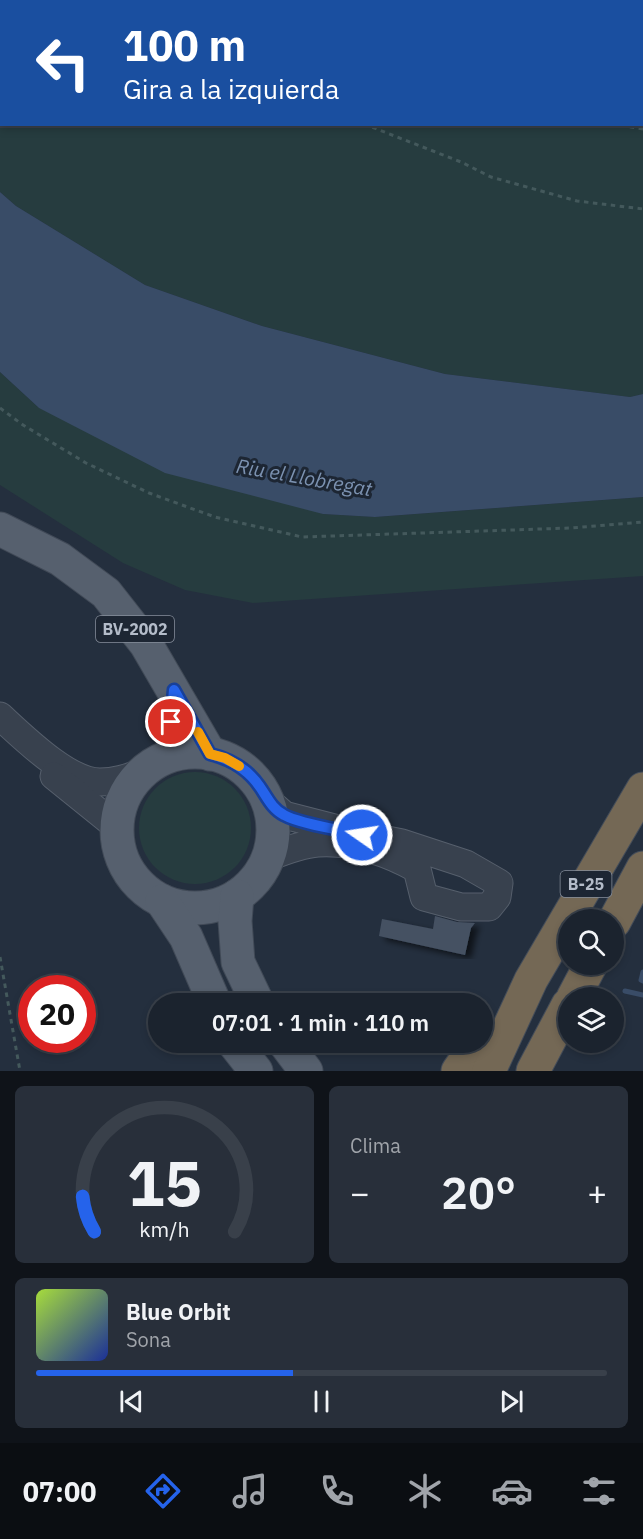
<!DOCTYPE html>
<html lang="es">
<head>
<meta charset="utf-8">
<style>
  :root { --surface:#1b232e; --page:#282f3a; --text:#f1f3f6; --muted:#a0a4aa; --line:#39404a; --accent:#2563eb }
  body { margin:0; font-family:"IBM Plex Sans",sans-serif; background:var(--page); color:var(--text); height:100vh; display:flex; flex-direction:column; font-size:22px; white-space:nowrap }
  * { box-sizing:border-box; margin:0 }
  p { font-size:20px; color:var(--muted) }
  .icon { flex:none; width:33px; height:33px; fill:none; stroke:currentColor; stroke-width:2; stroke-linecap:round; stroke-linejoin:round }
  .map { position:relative; height:1071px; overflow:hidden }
  .side { display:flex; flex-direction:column; gap:15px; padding:15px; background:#0f1319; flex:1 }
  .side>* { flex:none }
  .hud { position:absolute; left:0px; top:0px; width:644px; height:126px; box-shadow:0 3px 9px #0003,0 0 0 2px var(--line); background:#1a4fa0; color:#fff; overflow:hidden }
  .fabs { position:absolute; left:558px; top:909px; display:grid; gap:12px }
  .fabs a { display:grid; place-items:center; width:66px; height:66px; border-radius:50%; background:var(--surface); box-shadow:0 3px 9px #0003,0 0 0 2px var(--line); font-size:30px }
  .speed { position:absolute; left:18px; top:975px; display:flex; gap:12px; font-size:30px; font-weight:700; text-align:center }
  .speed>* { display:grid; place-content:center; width:78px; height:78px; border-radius:50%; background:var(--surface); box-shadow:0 3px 9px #0003,0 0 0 2px var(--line); line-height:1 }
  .speed .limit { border:9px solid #d22; background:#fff; color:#111 }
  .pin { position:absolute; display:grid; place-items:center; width:51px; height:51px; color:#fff; margin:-26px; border:3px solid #fff; border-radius:50%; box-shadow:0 2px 6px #0007 }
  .me { position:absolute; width:66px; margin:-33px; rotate:283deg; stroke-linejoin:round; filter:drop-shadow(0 0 4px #0008) }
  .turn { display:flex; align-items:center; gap:21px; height:126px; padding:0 24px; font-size:27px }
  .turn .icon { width:78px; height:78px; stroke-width:2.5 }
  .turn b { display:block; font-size:42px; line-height:51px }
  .big { font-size:45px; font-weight:600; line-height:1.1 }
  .side .tile { flex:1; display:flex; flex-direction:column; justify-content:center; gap:9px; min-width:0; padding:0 21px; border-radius:9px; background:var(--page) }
  .side .dial { align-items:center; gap:0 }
  .dial svg { height:156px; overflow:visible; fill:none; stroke:var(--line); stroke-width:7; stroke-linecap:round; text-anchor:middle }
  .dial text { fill:var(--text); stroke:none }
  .song { display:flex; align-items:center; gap:18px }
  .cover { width:72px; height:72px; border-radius:9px; background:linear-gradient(135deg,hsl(80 70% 55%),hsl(230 70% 35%)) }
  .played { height:6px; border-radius:3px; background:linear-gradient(90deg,var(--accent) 45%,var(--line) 45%) }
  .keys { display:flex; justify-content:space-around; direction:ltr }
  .heat { display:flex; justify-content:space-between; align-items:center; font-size:33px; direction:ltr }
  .side .tiles { flex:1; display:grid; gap:15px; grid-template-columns:1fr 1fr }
  .tile:last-child { grid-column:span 2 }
  .trip { position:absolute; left:148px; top:993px; width:345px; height:60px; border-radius:30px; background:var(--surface); box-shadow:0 3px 9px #0003,0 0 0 2px var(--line); font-weight:600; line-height:60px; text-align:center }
  .menu { display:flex; height:96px; justify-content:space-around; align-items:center; background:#0b0e12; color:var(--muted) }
  .menu .icon { width:42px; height:42px }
  .menu .on { color:var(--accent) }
  .menu b { font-size:27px; color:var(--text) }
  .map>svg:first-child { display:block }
  .green { fill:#263c3f; fill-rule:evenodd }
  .water { fill:#394c67 }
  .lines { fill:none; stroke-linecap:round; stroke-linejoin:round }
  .stream { stroke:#394c67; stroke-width:5 }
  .building { fill:#455162; filter:url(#shadow) }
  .minor-casing { stroke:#565f6c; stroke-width:29 }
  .major-casing { stroke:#414a57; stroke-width:35 }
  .highway-casing { stroke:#434c59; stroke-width:35 }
  .path { stroke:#44595c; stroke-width:3; stroke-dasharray:4.5 4.5; stroke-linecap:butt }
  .minor { stroke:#38414e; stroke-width:27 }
  .major { stroke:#56606e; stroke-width:33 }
  .highway { stroke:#746855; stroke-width:33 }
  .route-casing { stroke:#184099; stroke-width:15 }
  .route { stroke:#2563eb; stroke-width:10 }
  .slow { stroke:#f59e0b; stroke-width:10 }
  .labels { text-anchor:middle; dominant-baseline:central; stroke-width:6; stroke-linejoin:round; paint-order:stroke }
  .shield { fill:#1d2633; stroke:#878f9c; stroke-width:1.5 }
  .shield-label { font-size:16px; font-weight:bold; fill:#b4bcc9 }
  .water-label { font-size:20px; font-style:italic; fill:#7c92b1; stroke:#1d2633 }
</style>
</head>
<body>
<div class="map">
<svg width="643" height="1071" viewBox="0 0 643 1071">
  <defs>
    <filter id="shadow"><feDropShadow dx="6" dy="4" stdDeviation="3" flood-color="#0009"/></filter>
  </defs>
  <rect width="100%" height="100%" fill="#242f3e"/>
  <g class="green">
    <path d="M0,0H643V394L630,397L445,374L262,326L145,285L16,206L0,192ZM2,2H642V124H2Z"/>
    <polygon points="0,372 39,408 323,514 376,517 643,497 643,576 253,603 185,590 123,563 0,485"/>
    <circle cx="195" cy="828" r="56"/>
  </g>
  <polygon class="water" points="0,192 16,206 145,285 262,326 445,374 630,397 643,394 643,497 375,517 323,514 165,473 39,408 0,372"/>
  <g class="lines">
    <g class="stream">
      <polyline points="643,972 641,980 643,981"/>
      <polyline points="625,991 643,995"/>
    </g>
  </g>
  <polygon class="building" points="435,916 457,922 475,923 471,928 465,955 379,936 382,919 433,929"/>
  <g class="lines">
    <defs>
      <g id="minor">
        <path d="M0,716C23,737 68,782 100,782C115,782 127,778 141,773"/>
        <polyline points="54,776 116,826"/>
        <path d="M268,801L284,815L362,835L402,843L466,864L499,883L497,897L489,907H461L424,897L417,869C387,852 352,841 318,843C302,844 284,851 269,857"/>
      </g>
      <g id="major">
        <polyline points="0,529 60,559 106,593 146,644 210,754"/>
        <circle cx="195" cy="830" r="78"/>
        <polyline points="237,896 235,921 238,962 258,1004"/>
        <polyline points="162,901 186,937 215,1004"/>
        <polyline points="233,1042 256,1071"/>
        <polyline points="284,1042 306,1071"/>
      </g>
      <g id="highway">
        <polyline points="614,922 643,868"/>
        <polyline points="573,998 591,964"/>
        <polyline points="458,1071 478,1042"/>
        <polyline points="489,1071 531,980 643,789"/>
        <polyline points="533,1071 568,1005"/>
      </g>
    </defs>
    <use href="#minor" class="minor-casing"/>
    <use href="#major" class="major-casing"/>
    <use href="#highway" class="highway-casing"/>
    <g class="path">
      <polyline points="178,0 180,2"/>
      <polyline points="305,0 308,2"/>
      <polyline points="364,124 461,162 491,177 577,201 643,209"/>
      <polyline points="612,124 643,129"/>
      <polyline points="0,408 23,425 86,463 149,493 215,517 302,537 571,528 643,522"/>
      <polyline points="0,957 20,1071"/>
    </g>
    <use href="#minor" class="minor"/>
    <use href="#major" class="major"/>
    <use href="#highway" class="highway"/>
  </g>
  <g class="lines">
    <defs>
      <path id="route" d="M171,722L174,690L210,754C230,759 248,769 260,787C267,797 272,809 284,815C300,824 342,830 362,835"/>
    </defs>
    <use href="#route" class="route-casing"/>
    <use href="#route" class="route"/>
    <polyline class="slow" points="198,732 210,754 225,758 239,766"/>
  </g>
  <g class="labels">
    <g class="shield">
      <rect x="96" y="616" width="78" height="26" rx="4.5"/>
      <rect x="560.5" y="871" width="51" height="26" rx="4.5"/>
    </g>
    <g class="shield-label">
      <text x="135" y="629">BV-2002</text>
      <text x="586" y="884">B-25</text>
    </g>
    <g class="water-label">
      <text transform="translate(304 477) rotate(10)">Riu el Llobregat</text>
    </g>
  </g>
</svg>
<div class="fabs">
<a><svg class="icon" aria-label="search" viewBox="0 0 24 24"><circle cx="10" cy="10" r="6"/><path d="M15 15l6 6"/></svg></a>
<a><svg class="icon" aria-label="layers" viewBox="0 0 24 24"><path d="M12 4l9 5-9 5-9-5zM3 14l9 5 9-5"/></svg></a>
</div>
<div class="speed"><div class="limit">20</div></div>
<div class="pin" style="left:171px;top:722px;background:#d93025"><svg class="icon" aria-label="arrive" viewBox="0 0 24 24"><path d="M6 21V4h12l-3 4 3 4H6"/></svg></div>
<svg class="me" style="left:362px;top:835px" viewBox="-20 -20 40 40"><circle r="17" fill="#2563eb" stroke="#fff" stroke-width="3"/><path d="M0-11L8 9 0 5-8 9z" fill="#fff"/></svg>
<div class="trip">07:01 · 1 min · 110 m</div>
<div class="hud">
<div class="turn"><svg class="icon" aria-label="left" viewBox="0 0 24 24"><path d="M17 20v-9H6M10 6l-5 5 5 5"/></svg><div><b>100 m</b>Gira a la izquierda</div></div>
</div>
</div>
<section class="side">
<div class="tiles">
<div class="tile dial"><svg viewBox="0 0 100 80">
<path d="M14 69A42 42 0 1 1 86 69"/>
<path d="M14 69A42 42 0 0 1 8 51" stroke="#2563eb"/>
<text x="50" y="56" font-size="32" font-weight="700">15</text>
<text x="50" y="72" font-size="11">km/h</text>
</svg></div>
<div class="tile"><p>Clima</p>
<div class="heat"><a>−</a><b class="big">20°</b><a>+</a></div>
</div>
<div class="tile">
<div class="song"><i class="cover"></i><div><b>Blue Orbit</b><p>Sona</p></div></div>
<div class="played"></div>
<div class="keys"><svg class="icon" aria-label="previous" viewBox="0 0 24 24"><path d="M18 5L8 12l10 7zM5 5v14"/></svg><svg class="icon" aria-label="pause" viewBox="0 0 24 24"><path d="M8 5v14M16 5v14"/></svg><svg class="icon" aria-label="next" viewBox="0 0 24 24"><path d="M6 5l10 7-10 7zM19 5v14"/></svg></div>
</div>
</div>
</section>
<nav class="menu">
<b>07:00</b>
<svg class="icon on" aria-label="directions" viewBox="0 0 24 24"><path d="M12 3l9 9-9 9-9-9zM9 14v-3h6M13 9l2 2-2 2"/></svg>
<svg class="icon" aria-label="music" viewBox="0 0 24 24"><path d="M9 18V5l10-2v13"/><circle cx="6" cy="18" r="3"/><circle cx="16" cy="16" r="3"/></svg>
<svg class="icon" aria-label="phone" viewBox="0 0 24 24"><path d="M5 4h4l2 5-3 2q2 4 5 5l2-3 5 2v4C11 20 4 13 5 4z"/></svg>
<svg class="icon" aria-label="climate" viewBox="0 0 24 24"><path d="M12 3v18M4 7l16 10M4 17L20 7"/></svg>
<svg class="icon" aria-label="car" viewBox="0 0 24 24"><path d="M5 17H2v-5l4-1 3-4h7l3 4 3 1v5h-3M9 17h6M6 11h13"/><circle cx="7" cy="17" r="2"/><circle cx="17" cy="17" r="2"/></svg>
<svg class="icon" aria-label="filters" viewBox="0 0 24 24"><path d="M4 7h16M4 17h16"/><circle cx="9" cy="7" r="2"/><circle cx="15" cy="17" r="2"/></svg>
</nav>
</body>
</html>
